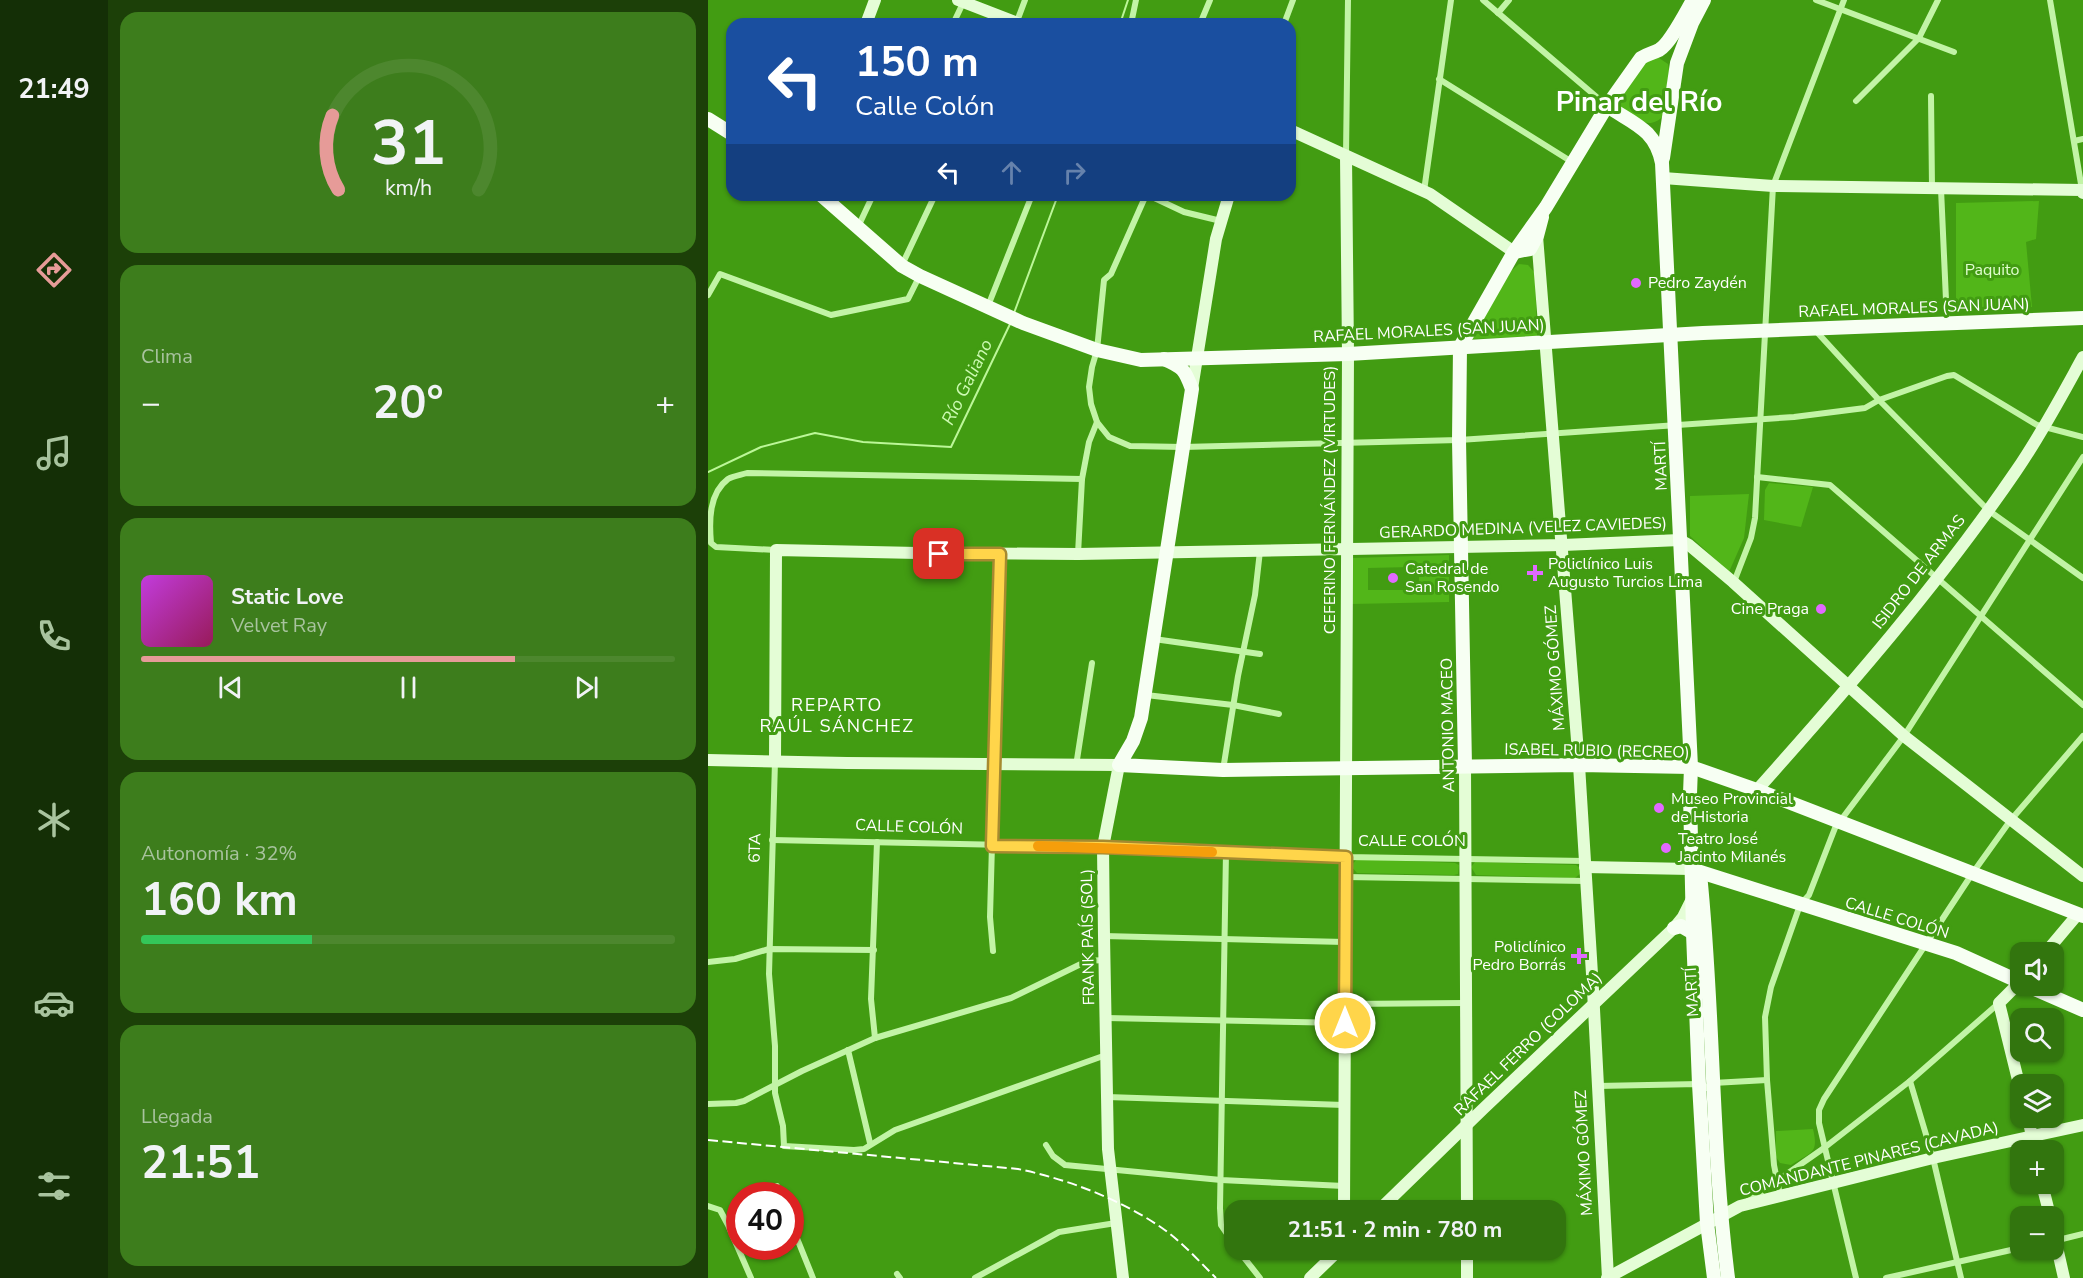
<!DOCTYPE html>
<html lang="es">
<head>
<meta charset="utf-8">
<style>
  :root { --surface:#32750e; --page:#3d7d1c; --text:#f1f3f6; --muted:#a8c39e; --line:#4d872e; --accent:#e69b98 }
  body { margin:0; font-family:"Nunito Sans",sans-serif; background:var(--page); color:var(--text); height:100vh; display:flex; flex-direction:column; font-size:22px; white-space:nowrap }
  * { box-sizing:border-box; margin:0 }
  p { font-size:20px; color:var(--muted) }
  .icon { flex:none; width:33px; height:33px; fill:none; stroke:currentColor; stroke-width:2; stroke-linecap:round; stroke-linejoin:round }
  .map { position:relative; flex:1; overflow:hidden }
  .details { display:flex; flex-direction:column; gap:12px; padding:12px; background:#1c4008; width:600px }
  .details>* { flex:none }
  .banner { position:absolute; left:18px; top:18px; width:570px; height:183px; border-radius:18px; box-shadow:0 2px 4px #0004; background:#1a4fa0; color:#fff; overflow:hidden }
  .controls { position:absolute; left:1302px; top:942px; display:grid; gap:12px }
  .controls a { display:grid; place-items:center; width:54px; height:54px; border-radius:12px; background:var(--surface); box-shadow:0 2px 4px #0004; font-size:30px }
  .speed { position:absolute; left:18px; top:1182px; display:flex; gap:12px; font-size:30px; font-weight:700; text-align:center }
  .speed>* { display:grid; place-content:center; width:78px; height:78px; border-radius:50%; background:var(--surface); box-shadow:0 2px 4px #0004; line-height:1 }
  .speed .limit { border:9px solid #d22; background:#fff; color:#111 }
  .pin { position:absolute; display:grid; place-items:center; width:51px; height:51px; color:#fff; margin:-26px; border-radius:12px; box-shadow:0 3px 9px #0006 }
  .me { position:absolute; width:66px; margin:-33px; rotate:0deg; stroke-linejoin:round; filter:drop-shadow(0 0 4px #0008) }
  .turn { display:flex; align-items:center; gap:21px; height:126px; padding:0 30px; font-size:27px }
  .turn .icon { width:78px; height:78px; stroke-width:2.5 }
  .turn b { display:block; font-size:42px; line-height:51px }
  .lanes { display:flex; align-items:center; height:57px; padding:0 30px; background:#0003; justify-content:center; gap:30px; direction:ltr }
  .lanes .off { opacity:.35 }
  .big { font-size:45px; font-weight:700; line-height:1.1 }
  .details .tile { flex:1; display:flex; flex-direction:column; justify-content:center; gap:9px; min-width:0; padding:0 21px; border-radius:18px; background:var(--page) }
  .details .dial { align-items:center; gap:0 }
  .dial svg { height:156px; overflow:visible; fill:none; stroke:var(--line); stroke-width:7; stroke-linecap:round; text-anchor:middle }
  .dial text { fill:var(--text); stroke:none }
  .song { display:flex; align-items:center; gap:18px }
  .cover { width:72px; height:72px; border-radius:9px; background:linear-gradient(135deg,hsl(290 70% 55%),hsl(330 70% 35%)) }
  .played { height:6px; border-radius:3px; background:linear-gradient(90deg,var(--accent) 70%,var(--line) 70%) }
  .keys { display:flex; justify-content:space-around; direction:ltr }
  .heat { display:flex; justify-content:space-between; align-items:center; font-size:33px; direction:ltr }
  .charge { height:9px; border-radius:4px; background:linear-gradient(90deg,#34c759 32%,var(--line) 0) }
  .trip { position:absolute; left:516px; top:1200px; width:342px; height:60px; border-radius:18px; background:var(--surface); box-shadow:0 2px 4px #0004; font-weight:700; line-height:60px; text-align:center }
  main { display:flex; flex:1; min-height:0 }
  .dock { display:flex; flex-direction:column; width:108px; justify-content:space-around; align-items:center; background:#142f06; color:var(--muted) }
  .dock .icon { width:42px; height:42px }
  .dock .on { color:var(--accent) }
  .dock b { font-size:27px; color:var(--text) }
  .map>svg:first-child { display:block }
  .green { fill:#52b619; fill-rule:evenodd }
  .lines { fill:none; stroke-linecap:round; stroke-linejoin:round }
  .stream { stroke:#bcf798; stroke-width:2 }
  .street { stroke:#c2f4a6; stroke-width:6 }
  .secondary { stroke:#e4fdd6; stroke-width:12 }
  .primary { stroke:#f7fff3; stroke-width:14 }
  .rail { stroke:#fff; stroke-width:2; stroke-dasharray:10 4.5; stroke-linecap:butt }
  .route-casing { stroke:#a68a30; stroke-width:15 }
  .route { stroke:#ffd54a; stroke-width:10 }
  .slow { stroke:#f59e0b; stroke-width:10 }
  .poi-dot { fill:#e169ff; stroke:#429c12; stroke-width:2 }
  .labels { text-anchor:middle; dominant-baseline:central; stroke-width:6; stroke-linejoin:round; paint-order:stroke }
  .park-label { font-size:16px; fill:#e0fece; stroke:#429c12 }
  .poi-label { font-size:16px; fill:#fff; stroke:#429c12; text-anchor:start }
  .street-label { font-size:16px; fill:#fff; stroke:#429c12 }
  .water-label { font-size:18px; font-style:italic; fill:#cdfbb3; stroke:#429c12 }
  .neighbourhood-label { font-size:18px; letter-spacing:1.5px; fill:#fff; stroke:#429c12 }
  .town-label { font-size:28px; font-weight:bold; fill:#fff; stroke:#429c12 }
</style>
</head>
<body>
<main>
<nav class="dock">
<b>21:49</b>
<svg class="icon on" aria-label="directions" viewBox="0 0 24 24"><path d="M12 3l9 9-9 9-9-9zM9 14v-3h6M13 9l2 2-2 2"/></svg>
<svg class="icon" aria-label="music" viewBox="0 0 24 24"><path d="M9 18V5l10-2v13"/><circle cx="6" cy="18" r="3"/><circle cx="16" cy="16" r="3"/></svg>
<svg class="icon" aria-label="phone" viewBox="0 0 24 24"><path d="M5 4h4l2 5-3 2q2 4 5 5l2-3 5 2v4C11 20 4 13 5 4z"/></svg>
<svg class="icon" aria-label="climate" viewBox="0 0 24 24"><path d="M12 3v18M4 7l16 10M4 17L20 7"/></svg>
<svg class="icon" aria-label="car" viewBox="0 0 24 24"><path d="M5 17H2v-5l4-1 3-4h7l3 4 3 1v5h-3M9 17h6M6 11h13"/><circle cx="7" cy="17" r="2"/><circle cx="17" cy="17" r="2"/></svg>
<svg class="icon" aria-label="filters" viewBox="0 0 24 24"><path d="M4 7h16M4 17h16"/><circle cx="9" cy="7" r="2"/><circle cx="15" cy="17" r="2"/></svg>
</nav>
<section class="details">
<div class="tile dial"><svg viewBox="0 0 100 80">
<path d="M14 69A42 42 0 1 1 86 69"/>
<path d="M14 69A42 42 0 0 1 11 31" stroke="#e69b98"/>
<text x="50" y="56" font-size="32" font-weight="700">31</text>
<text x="50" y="72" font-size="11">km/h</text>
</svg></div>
<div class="tile"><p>Clima</p>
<div class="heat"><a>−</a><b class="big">20°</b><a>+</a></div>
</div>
<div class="tile">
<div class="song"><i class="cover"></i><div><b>Static Love</b><p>Velvet Ray</p></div></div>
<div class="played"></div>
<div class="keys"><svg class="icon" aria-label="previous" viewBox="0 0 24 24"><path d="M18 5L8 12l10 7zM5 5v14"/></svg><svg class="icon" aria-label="pause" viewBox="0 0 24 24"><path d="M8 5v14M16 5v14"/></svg><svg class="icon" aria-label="next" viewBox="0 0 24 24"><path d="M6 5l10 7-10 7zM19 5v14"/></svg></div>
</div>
<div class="tile"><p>Autonomía · 32%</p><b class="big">160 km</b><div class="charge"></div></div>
<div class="tile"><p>Llegada</p><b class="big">21:51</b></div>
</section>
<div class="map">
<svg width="1375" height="1278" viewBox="0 0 1375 1278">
  <rect width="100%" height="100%" fill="#429c12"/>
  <g class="green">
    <path d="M941,56L951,58L960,64L961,70L955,116C940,133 922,115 908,104Z"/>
    <polygon points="1331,201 1328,239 1318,242 1324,307 1248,309 1248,203"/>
    <polygon points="811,264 820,265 827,273 829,336 763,339 803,271"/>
    <polygon points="1061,483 1105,487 1093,527 1056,520 1057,490"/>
    <polygon points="1041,494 1036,538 1021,572 982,536 982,496"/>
    <path d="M741,555V602L643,604L644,558ZM704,567L705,572L711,573V584H705V590H660V568Z"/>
    <polygon points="649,859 747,863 751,865 750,874 746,875 649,873 643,866"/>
    <polygon points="767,862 868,865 872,868 872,874 867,878 768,875 763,867"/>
    <path d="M1105,1129C1111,1154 1103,1152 1083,1165L1072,1163L1068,1157V1131Z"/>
  </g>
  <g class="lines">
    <g class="stream">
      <polyline points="412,24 420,0"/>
      <polyline points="306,313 350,195"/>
      <polyline points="0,472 53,447 107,433 155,442 243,447 303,322"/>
    </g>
    <g class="street">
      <polyline points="775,0 898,105"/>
      <polyline points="1108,0 1246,52"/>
      <polyline points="1342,0 1374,190"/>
      <polyline points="790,13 801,0"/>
      <polyline points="245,24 255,3"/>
      <polyline points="308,24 317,0"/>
      <polyline points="423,24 428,0"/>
      <polyline points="492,24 502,0"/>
      <polyline points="576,24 585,0"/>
      <polyline points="731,79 864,162"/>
      <polyline points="1223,96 1224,188"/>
      <polyline points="1148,101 1211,38 1230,0"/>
      <polyline points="1366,141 1375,139"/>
      <polyline points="638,155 640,0"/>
      <polyline points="1233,189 1239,322"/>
      <polyline points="716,191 743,0"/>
      <polyline points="440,195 476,212 513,221"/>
      <polyline points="150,227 165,195"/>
      <polyline points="194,265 227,195"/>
      <polyline points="0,295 12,274 123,315 200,299 211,277"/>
      <polyline points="280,306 324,195"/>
      <polyline points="1107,330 1171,400 1280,510 1375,578"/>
      <polyline points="389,422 401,437 422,446 475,447 751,440 1086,417 1157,408 1171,400 1239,376 1246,375 1329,425 1375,437"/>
      <polyline points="1049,477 1122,485 1375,705"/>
      <path d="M68,550L8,547L3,543C1,521 1,493 20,479C25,476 33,475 39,473L374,479"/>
      <polyline points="370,554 374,479 381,442 389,422 383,404 381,387 384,367 389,350 396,280 403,274 438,195"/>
      <polyline points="1026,582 1043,538 1047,518 1065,186 1136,0"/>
      <polyline points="446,639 552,654"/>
      <polyline points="438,695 525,705 571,714"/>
      <polyline points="67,761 61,974 67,1046 67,1093 75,1126 76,1146 146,1150 156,1149 187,1130 398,1055"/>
      <polyline points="368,766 384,663"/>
      <polyline points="515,770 530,676 547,595 552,551"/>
      <polyline points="64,840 395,847 638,857 877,861"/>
      <polyline points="518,852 512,1208 513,1225 526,1244"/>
      <polyline points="638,877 879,881"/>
      <polyline points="396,936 637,942"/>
      <polyline points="285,951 282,917 292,554"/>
      <polyline points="0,962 27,959 61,949 166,950"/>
      <polyline points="637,1004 756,1003"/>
      <polyline points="398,1018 637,1023"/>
      <polyline points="167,1038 163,999 169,842"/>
      <polyline points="140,1050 162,1143"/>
      <polyline points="1202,1081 1225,1158 1253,1278"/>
      <polyline points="889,1086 991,1084 998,1088 1005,1083 1059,1080"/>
      <polyline points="399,1097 636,1105"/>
      <polyline points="0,1104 28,1103 36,1101 94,1071 167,1038 303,998 379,961 396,960"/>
      <polyline points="338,1145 345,1156 357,1165 513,1180 636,1186"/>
      <polyline points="69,1186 72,1196"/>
      <polyline points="1072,1195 1066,1165 1059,1080 1057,1017 1063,987 1092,905 1101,895 1127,828 1196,736 1375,457"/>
      <polyline points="1040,1201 1116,1148 1202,1081 1291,1003"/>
      <polyline points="0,1206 12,1210 20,1225 43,1278"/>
      <polyline points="82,1221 105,1278"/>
      <polyline points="1346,1241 1375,1234"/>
      <polyline points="530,1250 552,1278"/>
      <polyline points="189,1274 192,1278"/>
      <polyline points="267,1278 351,1232 408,1223"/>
      <polyline points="1148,1278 1111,1123 1111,1110 1116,1099 1264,874 1302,821 1375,736"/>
      <polyline points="1178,1278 1312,1248"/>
    </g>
    <g class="secondary">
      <polyline points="250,0 312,24"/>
      <polyline points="158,24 167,0"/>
      <polyline points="582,130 722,194 806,252"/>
      <polyline points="955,178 1065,186 1374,190 1375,193"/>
      <polyline points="829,236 871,765 885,990 900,1278"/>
      <polyline points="484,389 508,239 521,195"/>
      <polyline points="0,760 139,763 411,765 395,847 396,936 400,1149 415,1278"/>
      <polyline points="67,761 68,550 210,553 370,554 855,545 972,540 981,545 1025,582 1196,736 1375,876"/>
      <polyline points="757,766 759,1210"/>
      <path d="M1049,790C1140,688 1231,584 1308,471C1333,435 1354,395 1375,357"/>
      <polyline points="877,867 983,869"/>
      <polyline points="1338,952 1370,914"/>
      <polyline points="1312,982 1291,1003 1312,1088"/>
      <polyline points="1320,1118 1327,1150"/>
      <polyline points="1334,1184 1342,1216"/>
      <polyline points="636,1210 640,354 638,156"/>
      <polyline points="671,1210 775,1109 966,928 975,917 984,899"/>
      <polyline points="1346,1234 1356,1278"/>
      <polyline points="602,1278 631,1250"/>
      <polyline points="759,1278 759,1250"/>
      <polyline points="899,1278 1032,1206 1225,1158 1375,1125"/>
    </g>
    <g class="primary">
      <path d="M899,106C926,124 947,129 954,163L983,767L982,794L985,933L991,1084L999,1223L1006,1278"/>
      <polyline points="0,119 24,134"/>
      <polyline points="955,158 969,63 984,23 996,0"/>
      <polyline points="113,195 194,266 212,276 315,323 389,350 433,360 640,354 995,333 1375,318"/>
      <polyline points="806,252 822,249 829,236 834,217"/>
      <path d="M456,359C475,367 477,370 484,389L433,718L425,741L411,765L515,770L871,765L983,767L1049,790L1375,916"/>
      <path d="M757,766L751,440L752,347L806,252L838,207L899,106L933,58C939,54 945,53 951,50C962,44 978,12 985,0"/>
      <polyline points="986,870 1248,953 1312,982"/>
      <path d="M992,874C1006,1008 1003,1144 1020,1278"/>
      <polyline points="966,928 973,926 985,933"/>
      <polyline points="1320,986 1375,1010"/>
    </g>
    <path class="rail" d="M0,1140L310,1169C359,1179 412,1199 454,1228C474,1242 491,1261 508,1278"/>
  </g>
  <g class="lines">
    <defs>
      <polyline id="route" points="231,554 292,554 284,846 395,847 638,857 637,1023"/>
    </defs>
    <use href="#route" class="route-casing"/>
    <use href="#route" class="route"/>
    <polyline class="slow" points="330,846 504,852"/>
  </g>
  <g class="poi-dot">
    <circle cx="928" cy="283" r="6"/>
    <path d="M824 564h6v6h6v6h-6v6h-6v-6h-6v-6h6z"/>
    <circle cx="685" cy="578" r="6"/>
    <circle cx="1113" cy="609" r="6"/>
    <circle cx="951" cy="808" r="6"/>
    <circle cx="958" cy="848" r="6"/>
    <path d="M868 947h6v6h6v6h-6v6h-6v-6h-6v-6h6z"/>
  </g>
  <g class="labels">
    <g class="park-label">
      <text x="1284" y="270">Paquito</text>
    </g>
    <g class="poi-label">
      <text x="940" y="283">Pedro Zaydén</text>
      <text x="840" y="564">Policlínico Luis<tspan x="840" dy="18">Augusto Turcios Lima</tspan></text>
      <text x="697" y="569">Catedral de<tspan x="697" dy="18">San Rosendo</tspan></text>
      <text x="1101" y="609" text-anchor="end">Cine Praga</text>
      <text x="963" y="799">Museo Provincial<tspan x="963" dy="18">de Historia</tspan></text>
      <text x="970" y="839">Teatro José<tspan x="970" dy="18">Jacinto Milanés</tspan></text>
      <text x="858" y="947" text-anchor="end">Policlínico<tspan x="858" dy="18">Pedro Borrás</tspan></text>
    </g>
    <g class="street-label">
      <text transform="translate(1206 308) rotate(-2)">RAFAEL MORALES (SAN JUAN)</text>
      <text transform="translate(721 331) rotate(-3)">RAFAEL MORALES (SAN JUAN)</text>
      <text transform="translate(953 466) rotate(-92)">MARTÍ</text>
      <text transform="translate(622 500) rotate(-90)">CEFERINO FERNÁNDEZ (VIRTUDES)</text>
      <text transform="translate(815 528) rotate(-2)">GERARDO MEDINA (VELEZ CAVIEDES)</text>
      <text transform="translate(1211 572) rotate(-52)">ISIDRO DE ARMAS</text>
      <text transform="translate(847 668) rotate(-94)">MÁXIMO GÓMEZ</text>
      <text transform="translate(740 725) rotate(-91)">ANTONIO MACEO</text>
      <text transform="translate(889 751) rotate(1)">ISABEL RUBIO (RECREO)</text>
      <text transform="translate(201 827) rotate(2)">CALLE COLÓN</text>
      <text x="704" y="841">CALLE COLÓN</text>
      <text transform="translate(47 848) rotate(-88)">6TA</text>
      <text transform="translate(1189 918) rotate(17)">CALLE COLÓN</text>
      <text transform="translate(380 937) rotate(-91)">FRANK PAÍS (SOL)</text>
      <text transform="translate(984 992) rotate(-93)">MARTÍ</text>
      <text transform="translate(820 1044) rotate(-44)">RAFAEL FERRO (COLOMA)</text>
      <text transform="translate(876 1153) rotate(-93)">MÁXIMO GÓMEZ</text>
      <text transform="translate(1161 1159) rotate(-14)">COMANDANTE PINARES (CAVADA)</text>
    </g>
    <g class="water-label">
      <text transform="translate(259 382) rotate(-64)">Río Galiano</text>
    </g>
    <g class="neighbourhood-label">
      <text x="129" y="705">REPARTO<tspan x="129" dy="21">RAÚL SÁNCHEZ</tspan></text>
    </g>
    <g class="town-label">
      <text x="931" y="102">Pinar del Río</text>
    </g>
  </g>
</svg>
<div class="controls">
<a><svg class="icon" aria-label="sound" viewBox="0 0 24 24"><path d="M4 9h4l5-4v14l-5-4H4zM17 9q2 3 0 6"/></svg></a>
<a><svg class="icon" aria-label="search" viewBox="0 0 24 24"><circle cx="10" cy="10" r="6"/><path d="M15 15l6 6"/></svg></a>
<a><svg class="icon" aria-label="layers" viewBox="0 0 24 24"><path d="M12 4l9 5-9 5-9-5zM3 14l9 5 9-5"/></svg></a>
<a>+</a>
<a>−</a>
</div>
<div class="speed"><div class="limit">40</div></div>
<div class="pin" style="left:231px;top:554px;background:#d93025"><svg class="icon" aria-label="arrive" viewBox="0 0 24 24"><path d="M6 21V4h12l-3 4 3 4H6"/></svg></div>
<svg class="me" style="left:637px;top:1023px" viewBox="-20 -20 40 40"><circle r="17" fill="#ffd54a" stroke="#fff" stroke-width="3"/><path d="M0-11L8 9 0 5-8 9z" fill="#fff"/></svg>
<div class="trip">21:51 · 2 min · 780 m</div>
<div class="banner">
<div class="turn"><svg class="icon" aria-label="left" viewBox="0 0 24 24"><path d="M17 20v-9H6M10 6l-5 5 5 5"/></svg><div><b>150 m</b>Calle Colón</div></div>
<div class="lanes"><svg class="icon" aria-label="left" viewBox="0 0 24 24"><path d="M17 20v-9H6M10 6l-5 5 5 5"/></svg><svg class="icon off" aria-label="ahead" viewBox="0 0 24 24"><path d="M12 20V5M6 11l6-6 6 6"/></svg><svg class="icon off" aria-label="right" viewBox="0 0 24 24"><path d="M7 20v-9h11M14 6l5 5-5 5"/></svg></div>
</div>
</div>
</main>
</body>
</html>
